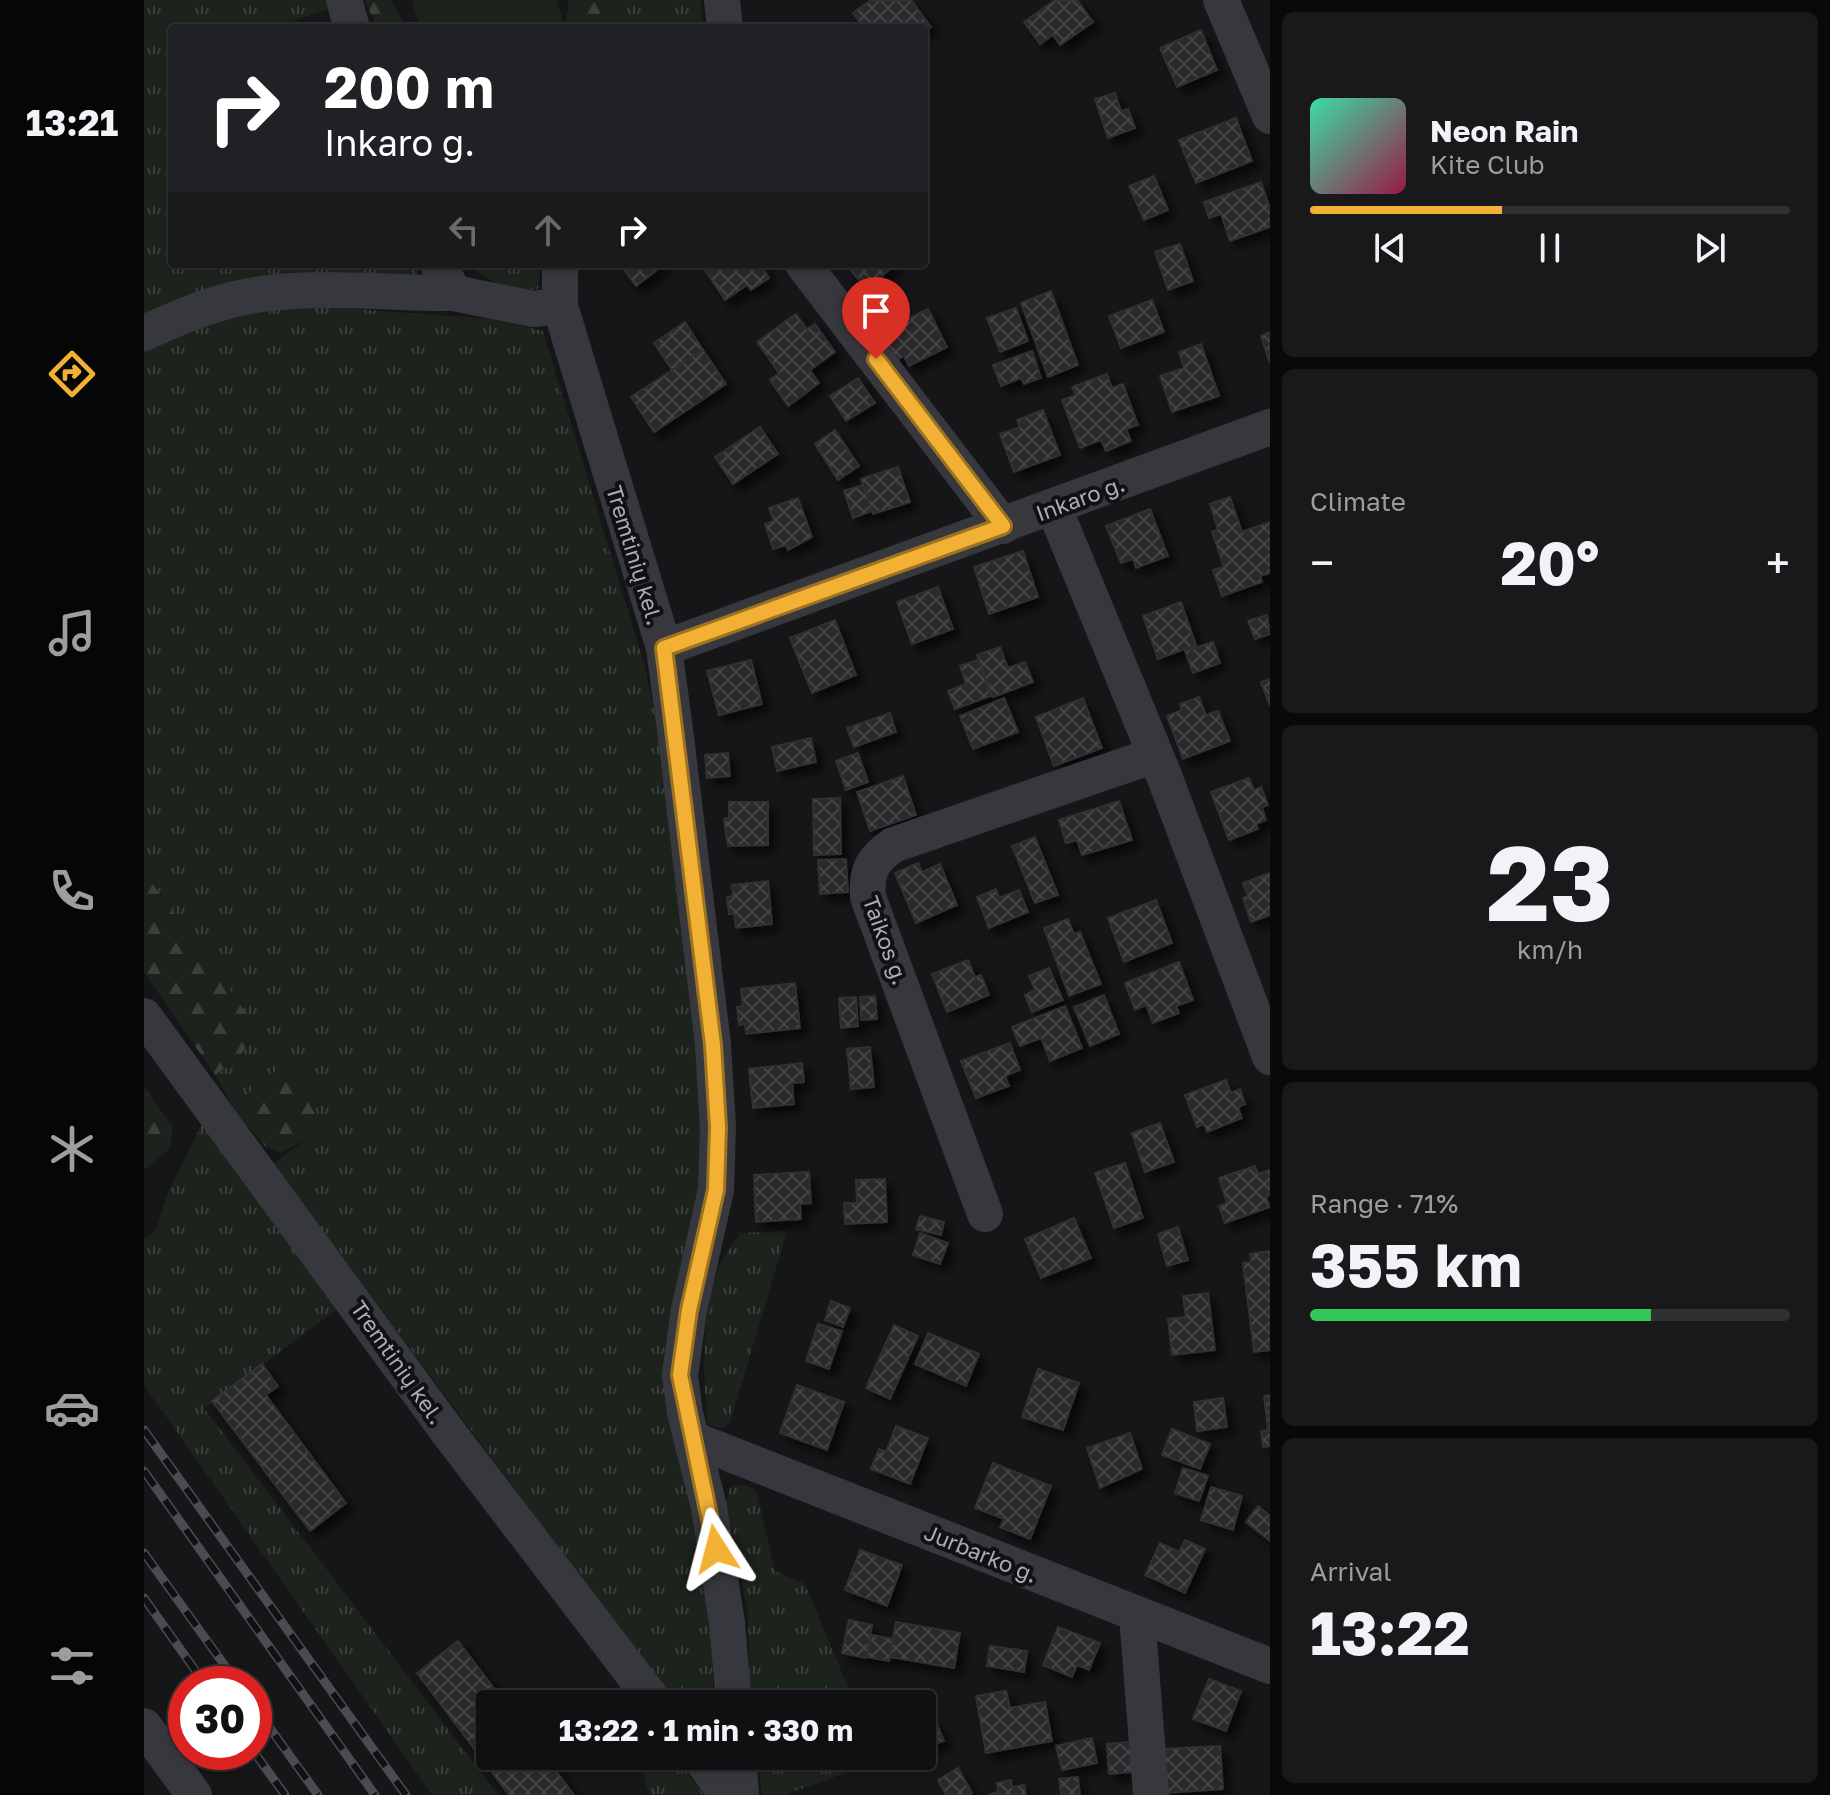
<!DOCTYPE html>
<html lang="en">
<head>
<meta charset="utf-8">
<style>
  :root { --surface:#101012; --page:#19191b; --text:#f1f3f6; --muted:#9c9d9f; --line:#303032; --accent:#f2b134 }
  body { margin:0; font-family:"Golos Text",sans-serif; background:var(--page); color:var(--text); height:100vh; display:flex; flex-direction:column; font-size:30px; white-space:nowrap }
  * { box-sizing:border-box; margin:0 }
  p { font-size:26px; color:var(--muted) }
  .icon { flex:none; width:44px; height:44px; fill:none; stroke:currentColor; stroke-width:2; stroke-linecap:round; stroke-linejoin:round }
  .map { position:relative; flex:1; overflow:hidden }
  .side { display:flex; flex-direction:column; gap:12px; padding:12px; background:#09090a; width:560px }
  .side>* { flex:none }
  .hud { position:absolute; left:24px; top:24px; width:760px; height:244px; border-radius:8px; box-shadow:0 2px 6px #0004,0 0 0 2px var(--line); background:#202124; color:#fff; overflow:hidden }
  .speed { position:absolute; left:24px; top:1666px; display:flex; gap:16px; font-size:40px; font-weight:700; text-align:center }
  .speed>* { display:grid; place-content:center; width:104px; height:104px; border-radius:50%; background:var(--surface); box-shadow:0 2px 6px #0004,0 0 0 2px var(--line); line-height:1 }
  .speed .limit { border:12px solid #d22; background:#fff; color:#111 }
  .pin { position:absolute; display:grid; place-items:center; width:68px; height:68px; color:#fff; margin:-82px -34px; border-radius:50% 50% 50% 0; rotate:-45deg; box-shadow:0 0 8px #0007 }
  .pin .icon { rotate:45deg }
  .me { position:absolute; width:88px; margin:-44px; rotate:351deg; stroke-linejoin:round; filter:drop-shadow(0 0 6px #0008) }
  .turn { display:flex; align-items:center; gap:28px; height:168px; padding:0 24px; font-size:36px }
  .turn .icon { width:104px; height:104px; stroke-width:2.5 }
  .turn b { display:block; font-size:56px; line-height:68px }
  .lanes { display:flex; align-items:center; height:76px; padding:0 24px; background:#0003; justify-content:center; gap:40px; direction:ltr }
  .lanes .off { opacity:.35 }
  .big { font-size:60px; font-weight:700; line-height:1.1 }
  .side .widget { flex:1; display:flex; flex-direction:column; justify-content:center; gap:12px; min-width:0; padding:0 28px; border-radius:12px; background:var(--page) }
  .side .dial { align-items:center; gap:0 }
  .dial b { font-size:104px; line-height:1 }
  .song { display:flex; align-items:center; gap:24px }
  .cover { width:96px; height:96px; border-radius:12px; background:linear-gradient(135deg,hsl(160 70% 55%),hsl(340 70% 35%)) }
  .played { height:8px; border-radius:4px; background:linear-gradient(90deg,var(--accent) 40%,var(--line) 40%) }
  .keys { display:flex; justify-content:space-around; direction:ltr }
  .heat { display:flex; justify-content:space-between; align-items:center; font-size:44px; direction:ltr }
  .charge { height:12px; border-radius:6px; background:linear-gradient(90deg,#34c759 71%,var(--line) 0) }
  .trip { position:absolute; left:332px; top:1690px; width:460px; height:80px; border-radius:8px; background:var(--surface); box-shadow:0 2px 6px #0004,0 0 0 2px var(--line); font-weight:700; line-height:80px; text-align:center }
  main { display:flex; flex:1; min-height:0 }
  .tab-bar { display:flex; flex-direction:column; width:144px; justify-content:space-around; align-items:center; background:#060607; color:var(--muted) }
  .tab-bar .icon { width:56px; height:56px }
  .tab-bar .selected { color:var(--accent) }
  .tab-bar b { font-size:36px; color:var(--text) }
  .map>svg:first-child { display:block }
  .grass { fill:url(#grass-tufts) }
  .forest { fill:url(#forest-firs) }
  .garden { fill:#1c231d }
  .building { fill:url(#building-cross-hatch); stroke:#303034; stroke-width:2; filter:url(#shadow) }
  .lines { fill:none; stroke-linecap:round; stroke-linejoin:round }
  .minor { stroke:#37383d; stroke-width:36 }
  .rail-casing { stroke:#4a4c52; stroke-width:9 }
  .rail { stroke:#111113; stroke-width:6; stroke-dasharray:18; stroke-linecap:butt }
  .route-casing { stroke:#9d7322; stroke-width:20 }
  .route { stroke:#f2b134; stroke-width:14 }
  .labels { text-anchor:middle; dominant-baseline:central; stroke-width:8; stroke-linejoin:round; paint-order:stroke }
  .street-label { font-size:22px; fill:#a8adb8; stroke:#111113 }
</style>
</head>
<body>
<main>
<nav class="tab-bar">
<b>13:21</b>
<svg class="icon selected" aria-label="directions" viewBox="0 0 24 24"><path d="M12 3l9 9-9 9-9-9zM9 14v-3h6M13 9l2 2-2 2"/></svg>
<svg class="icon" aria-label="music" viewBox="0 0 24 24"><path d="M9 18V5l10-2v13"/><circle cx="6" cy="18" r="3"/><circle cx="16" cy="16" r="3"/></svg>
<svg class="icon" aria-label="phone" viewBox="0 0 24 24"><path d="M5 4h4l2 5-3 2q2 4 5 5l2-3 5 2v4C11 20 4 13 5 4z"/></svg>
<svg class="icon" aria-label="climate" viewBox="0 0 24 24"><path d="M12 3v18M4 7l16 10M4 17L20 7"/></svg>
<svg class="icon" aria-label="car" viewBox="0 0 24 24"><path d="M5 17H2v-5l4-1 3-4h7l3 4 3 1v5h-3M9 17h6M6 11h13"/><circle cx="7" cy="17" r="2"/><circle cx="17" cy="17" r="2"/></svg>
<svg class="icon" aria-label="filters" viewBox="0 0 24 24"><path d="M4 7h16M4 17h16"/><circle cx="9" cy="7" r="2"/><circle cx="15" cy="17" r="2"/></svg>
</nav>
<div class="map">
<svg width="1126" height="1795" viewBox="0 0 1126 1795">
  <defs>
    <pattern id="grass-tufts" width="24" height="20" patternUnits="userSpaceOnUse" patternTransform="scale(2)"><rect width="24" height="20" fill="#1c231d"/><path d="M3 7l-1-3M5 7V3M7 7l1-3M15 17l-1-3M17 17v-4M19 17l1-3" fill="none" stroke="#3a403c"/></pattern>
    <pattern id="forest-firs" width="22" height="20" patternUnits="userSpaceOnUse" patternTransform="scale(2)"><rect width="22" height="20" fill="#1c231d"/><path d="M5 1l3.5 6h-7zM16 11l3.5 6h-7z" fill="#3a403c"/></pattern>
    <pattern id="building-cross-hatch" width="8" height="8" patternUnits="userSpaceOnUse" patternTransform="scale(2)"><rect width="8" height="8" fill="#29292c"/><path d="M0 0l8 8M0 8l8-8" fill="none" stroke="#454548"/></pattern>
    <filter id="shadow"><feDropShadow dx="7" dy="7" stdDeviation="4" flood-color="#0009"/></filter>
  </defs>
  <rect width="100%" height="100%" fill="#161618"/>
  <g class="grass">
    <polygon points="0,0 182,0 184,9 129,28 28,28 28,264 276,264 272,276 0,316"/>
    <polygon points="463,0 556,0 560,28 447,28"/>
    <polygon points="321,264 397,264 394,289 366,292"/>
    <polygon points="143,304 348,319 399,331 500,664 513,724 553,1042 558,1159 553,1197 551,1527 565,1596 570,1704 539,1704 510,1676 129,1164 163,1139 92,1112 71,1075 96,1058 113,1028 0,871 0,344 42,325"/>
    <polygon points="59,1122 195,1308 60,1408 354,1795 288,1795 0,1385 0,1240 12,1230 25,1190"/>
    <path d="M643,1231L586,1423L579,1428L564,1425C559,1376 556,1311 576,1265C581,1254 590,1244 596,1233Z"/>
    <polygon points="598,1484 612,1490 631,1571 661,1584 711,1704 606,1704 604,1614 582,1503 586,1488"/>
    <polygon points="493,1756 531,1756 560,1795 506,1795"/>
    <polygon points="613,1756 731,1756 733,1762 640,1795 618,1795"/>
  </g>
  <g class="forest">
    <polygon points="220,0 247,0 262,28 234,28"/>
    <polygon points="425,0 463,0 447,28 421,28"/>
    <polygon points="0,872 113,1028 95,1058 71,1075 0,972"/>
    <polygon points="137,1067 162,1086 177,1122 163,1139 136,1153 121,1146 92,1112 100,1096"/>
    <polygon points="0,1087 29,1127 26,1148 0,1170"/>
  </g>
  <polygon class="garden" points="268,0 413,0 420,25 276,28"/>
  <g class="building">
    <polygon points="727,0 767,0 787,27 780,32 780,28 720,28 709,13"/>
    <polygon points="911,0 933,0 949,22 916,45 909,35 896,44 880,22"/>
    <polygon points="1057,30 1073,70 1033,87 1016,48"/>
    <polygon points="971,93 977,111 984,109 991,128 964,138 951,99"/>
    <polygon points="1092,118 1108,161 1052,183 1035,140"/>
    <polygon points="1010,176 1024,210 1000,220 985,186"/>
    <polygon points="1117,182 1126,209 1126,227 1086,241 1077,214 1065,218 1060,202"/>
    <polygon points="1036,244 1049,281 1024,290 1011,252"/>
    <polygon points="476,264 517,264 518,266 492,286"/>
    <polygon points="557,264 616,264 625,278 607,290 603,285 581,300"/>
    <polygon points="701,264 752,264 723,289"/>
    <polygon points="907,291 934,365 904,377 877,303"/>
    <polygon points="1008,300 1020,332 977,348 965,316"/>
    <polygon points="872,308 884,341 856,352 843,318"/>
    <polygon points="784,309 803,347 765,366 760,356 752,360 743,343 751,339 745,328"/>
    <polygon points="652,314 663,329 671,324 691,352 666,370 675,383 644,406 626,380 635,373 613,342"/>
    <polygon points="541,322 559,350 528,370 510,343"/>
    <polygon points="1126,332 1126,363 1117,336"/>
    <polygon points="1057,344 1075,396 1028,412 1016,376 1040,368 1035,352"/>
    <polygon points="559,350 582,384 510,432 487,397"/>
    <polygon points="888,351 897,378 880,384 877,378 857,386 849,365"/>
    <polygon points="963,374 968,388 979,384 994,425 982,429 987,441 962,451 957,440 936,448 918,400 932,395 928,387"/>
    <polygon points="714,378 731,403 702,421 686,396"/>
    <polygon points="899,410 916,455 870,472 856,434 876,427 873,420"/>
    <polygon points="616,427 634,454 589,484 571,457"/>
    <polygon points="691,430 715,466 694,480 671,444"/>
    <polygon points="754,467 766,502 729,514 717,479"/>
    <polygon points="719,485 728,511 709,518 700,491"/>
    <polygon points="1086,497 1098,532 1126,522 1126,573 1116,576 1118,582 1078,596 1069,570 1080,567 1068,532 1074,530 1066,504"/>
    <polygon points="654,498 668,537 644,550 642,545 629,549 621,524 630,521 625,508"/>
    <polygon points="1006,509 1024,556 992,568 989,559 977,563 962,526"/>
    <polygon points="879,551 894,597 845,614 830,567"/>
    <polygon points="794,587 809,629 768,644 753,602"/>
    <polygon points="1037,602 1052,645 1014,659 999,616"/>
    <polygon points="1123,615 1126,634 1111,639 1104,621"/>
    <polygon points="691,620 712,675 668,693 646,638"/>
    <polygon points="1069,642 1076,663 1049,673 1041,651"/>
    <polygon points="856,647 864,668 881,662 889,682 849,697 833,655"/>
    <polygon points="607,660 618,704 575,715 563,671"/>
    <polygon points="834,660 847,696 811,709 804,691 822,684 816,666"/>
    <polygon points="1126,679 1126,706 1117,682"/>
    <polygon points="1055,697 1062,715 1074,711 1086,741 1039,759 1023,716 1038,710 1036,704"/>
    <polygon points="860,698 874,732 829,749 816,716"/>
    <polygon points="939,698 958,748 910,766 892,717"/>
    <polygon points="746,713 752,732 710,747 703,728"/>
    <polygon points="667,738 672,762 633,771 628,747"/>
    <polygon points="584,753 586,776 563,778 561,755"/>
    <polygon points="714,753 724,782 702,790 692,761"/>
    <polygon points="759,776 772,815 726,831 713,792"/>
    <polygon points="1105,778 1110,790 1117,787 1124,805 1118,807 1122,820 1112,824 1114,829 1085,840 1067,792"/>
    <polygon points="696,798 697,854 670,855 669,799"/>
    <polygon points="975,801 988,840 938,855 933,840 922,843 915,820"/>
    <polygon points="585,802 624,802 624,845 584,846 580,819 585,818"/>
    <polygon points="891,837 914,895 891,903 868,846"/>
    <polygon points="702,859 704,892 676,894 674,860"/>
    <polygon points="774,863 778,872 796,864 813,905 772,923 751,873"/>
    <polygon points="1126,873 1126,915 1107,922 1099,898 1104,896 1099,883"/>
    <polygon points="624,881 628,924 592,928 590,914 585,914 583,897 589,896 588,885"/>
    <polygon points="852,889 855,898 875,890 884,912 845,928 833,897"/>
    <polygon points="1012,900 1028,943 980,962 964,918"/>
    <polygon points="924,919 930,934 936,932 957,984 925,996 900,928"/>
    <polygon points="824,960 831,977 837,975 845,995 803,1012 788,974"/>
    <polygon points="1035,962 1049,1000 1032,1006 1035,1013 1009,1023 1002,1005 991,1010 981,983"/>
    <polygon points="905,968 919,1000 888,1012 881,995 891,990 885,976"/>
    <polygon points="651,983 656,1028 602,1034 601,1024 595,1025 593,1007 599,1006 597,989"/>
    <polygon points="960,995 975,1034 946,1046 930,1007"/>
    <polygon points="731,996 733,1019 717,1020 716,997"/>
    <polygon points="712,997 714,1026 697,1028 695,998"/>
    <polygon points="921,1006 938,1048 906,1061 897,1038 876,1046 868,1027"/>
    <polygon points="866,1043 876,1070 861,1076 865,1086 832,1098 817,1061"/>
    <polygon points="726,1047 730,1087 707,1089 703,1049"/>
    <polygon points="658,1063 660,1082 648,1083 650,1104 609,1108 605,1069"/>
    <polygon points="1082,1080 1087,1093 1096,1089 1101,1104 1094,1107 1098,1118 1063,1132 1060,1124 1053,1127 1041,1095"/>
    <polygon points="1016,1123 1030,1162 1001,1172 988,1133"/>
    <polygon points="981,1163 999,1218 970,1228 951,1173"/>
    <polygon points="1111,1166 1114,1174 1126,1170 1126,1195 1122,1197 1126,1207 1081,1223 1075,1206 1083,1203 1075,1178"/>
    <polygon points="665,1172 667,1203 656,1204 657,1219 612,1222 610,1175"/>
    <polygon points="741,1179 743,1222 701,1224 700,1203 713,1203 712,1180"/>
    <polygon points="776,1216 800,1222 797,1235 772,1229"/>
    <polygon points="930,1218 947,1258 897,1278 881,1239"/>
    <polygon points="1034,1227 1044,1260 1023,1266 1014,1234"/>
    <polygon points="776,1233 804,1243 796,1264 769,1255"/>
    <polygon points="1126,1251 1126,1350 1110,1352 1099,1263 1107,1262 1106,1254"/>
    <polygon points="1064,1293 1071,1350 1028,1355 1024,1319 1042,1317 1039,1296"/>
    <polygon points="687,1301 706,1308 699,1327 681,1320"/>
    <polygon points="674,1324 698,1331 685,1369 662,1361"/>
    <polygon points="750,1325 774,1336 746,1399 722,1388"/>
    <polygon points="784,1333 835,1354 822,1386 771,1364"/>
    <polygon points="118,1364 134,1386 122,1395 202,1503 166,1531 68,1401"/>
    <polygon points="894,1369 935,1383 919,1430 878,1417"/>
    <polygon points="653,1385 700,1402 683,1450 636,1433"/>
    <polygon points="1126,1395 1126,1446 1119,1447 1117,1431 1124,1430 1120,1396"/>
    <polygon points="1079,1398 1083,1427 1053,1431 1050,1402"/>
    <polygon points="752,1426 784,1438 766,1484 727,1469 735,1449 742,1452"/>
    <polygon points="1028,1429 1066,1444 1056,1469 1018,1455"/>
    <polygon points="986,1433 998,1469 956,1488 943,1448"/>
    <polygon points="849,1463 907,1486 886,1539 856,1527 860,1519 831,1508"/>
    <polygon points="1039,1468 1064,1476 1055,1501 1031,1493"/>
    <polygon points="1067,1487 1098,1496 1089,1530 1057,1520"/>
    <polygon points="1114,1506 1126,1516 1126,1541 1102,1522"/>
    <polygon points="1041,1540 1061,1549 1041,1593 1001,1575 1016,1543 1035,1552"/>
    <polygon points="716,1550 758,1565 743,1606 701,1590"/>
    <polygon points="705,1620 728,1625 722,1658 698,1653"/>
    <polygon points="752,1622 816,1633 810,1668 746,1657"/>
    <polygon points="914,1627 956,1643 945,1670 933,1665 928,1677 899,1665"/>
    <polygon points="728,1635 749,1639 745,1661 723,1657"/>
    <polygon points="314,1641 362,1704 346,1704 346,1756 401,1756 430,1795 365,1795 273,1673"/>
    <polygon points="846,1646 883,1651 880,1672 843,1666"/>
    <polygon points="1065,1679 1097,1691 1082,1731 1049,1719"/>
    <polygon points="862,1691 866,1708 901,1702 908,1741 842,1753 832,1696"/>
    <polygon points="778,1717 781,1724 791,1720 800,1741 778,1749"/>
    <polygon points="948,1738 953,1763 918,1770 912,1746"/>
    <polygon points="987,1742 989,1772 965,1774 963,1744"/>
    <polygon points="1076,1746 1079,1789 1021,1793 1019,1749"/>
    <polygon points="814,1768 828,1793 825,1795 802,1795 794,1780"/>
    <polygon points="934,1777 936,1795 917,1795 915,1779"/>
    <polygon points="867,1780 868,1787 880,1785 882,1795 845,1795 854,1792 853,1783"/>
  </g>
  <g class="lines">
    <g class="minor">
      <polyline points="200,0 208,28"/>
      <polyline points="578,0 581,28"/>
      <polyline points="1077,0 1126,116"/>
      <polyline points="294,264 310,293 389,309 416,306"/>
      <polyline points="416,264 416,306 520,648 532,737 569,1045 574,1127 572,1190 545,1310 536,1375 541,1413 565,1507 583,1623 590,1704"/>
      <polyline points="659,264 859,526"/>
      <path d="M0,333C29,320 56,308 87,300C158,282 238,294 310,293"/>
      <polyline points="910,508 1019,773 1126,1057"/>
      <polyline points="520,648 1126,427"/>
      <polyline points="0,1016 304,1432 512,1704"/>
      <path d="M841,1214L724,897C722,871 728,860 749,845L1011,755"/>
      <polyline points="548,1439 1126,1666"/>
      <polyline points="993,1615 1007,1795"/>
      <polyline points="0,1726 50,1795"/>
      <polyline points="555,1756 583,1795"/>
      <polyline points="594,1756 597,1795"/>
    </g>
    <defs>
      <g id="rail">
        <polyline points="0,1430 262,1795"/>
        <polyline points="0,1471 231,1795"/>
        <polyline points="0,1553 94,1684"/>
        <polyline points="0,1598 61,1684"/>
        <polyline points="110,1706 174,1795"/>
        <polyline points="110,1752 141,1795"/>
      </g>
    </defs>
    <use href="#rail" class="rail-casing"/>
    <use href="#rail" class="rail"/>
  </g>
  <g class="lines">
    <defs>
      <polyline id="route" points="572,1549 536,1375 545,1310 572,1190 574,1127 569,1045 520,648 859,526 732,359"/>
    </defs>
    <use href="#route" class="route-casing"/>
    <use href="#route" class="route"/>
  </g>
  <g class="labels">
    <g class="street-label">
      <text transform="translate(936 498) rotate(-20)">Inkaro g.</text>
      <text transform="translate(491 555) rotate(73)">Tremtinių kel.</text>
      <text transform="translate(742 940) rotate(70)">Taikos g.</text>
      <text transform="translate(254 1362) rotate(55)">Tremtinių kel.</text>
      <text transform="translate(837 1553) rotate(22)">Jurbarko g.</text>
    </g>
  </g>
</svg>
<div class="speed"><div class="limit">30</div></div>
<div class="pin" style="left:732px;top:359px;background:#d93025"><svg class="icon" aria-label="arrive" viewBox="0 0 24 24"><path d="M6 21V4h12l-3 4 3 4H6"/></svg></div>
<svg class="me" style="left:572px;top:1549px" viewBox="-20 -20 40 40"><path d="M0-17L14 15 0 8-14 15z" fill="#f2b134" stroke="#fff" stroke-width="4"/></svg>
<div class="trip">13:22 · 1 min · 330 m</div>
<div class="hud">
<div class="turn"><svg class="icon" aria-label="right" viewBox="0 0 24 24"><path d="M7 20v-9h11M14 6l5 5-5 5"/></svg><div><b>200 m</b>Inkaro g.</div></div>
<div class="lanes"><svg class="icon off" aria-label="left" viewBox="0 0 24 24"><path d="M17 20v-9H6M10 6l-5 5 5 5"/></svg><svg class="icon off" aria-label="ahead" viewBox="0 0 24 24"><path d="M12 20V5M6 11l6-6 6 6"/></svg><svg class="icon" aria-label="right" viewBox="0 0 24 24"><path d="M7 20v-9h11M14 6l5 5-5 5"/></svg></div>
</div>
</div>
<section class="side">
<div class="widget">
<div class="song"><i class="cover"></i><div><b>Neon Rain</b><p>Kite Club</p></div></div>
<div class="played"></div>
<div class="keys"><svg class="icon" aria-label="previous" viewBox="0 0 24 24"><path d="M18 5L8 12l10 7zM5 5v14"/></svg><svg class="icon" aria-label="pause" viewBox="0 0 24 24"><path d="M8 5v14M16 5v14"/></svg><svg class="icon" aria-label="next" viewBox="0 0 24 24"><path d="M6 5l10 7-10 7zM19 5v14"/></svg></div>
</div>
<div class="widget"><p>Climate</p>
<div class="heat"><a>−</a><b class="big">20°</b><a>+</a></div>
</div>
<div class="widget dial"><b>23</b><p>km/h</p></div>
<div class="widget"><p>Range · 71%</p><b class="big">355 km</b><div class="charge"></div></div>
<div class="widget"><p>Arrival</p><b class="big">13:22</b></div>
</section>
</main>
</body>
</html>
